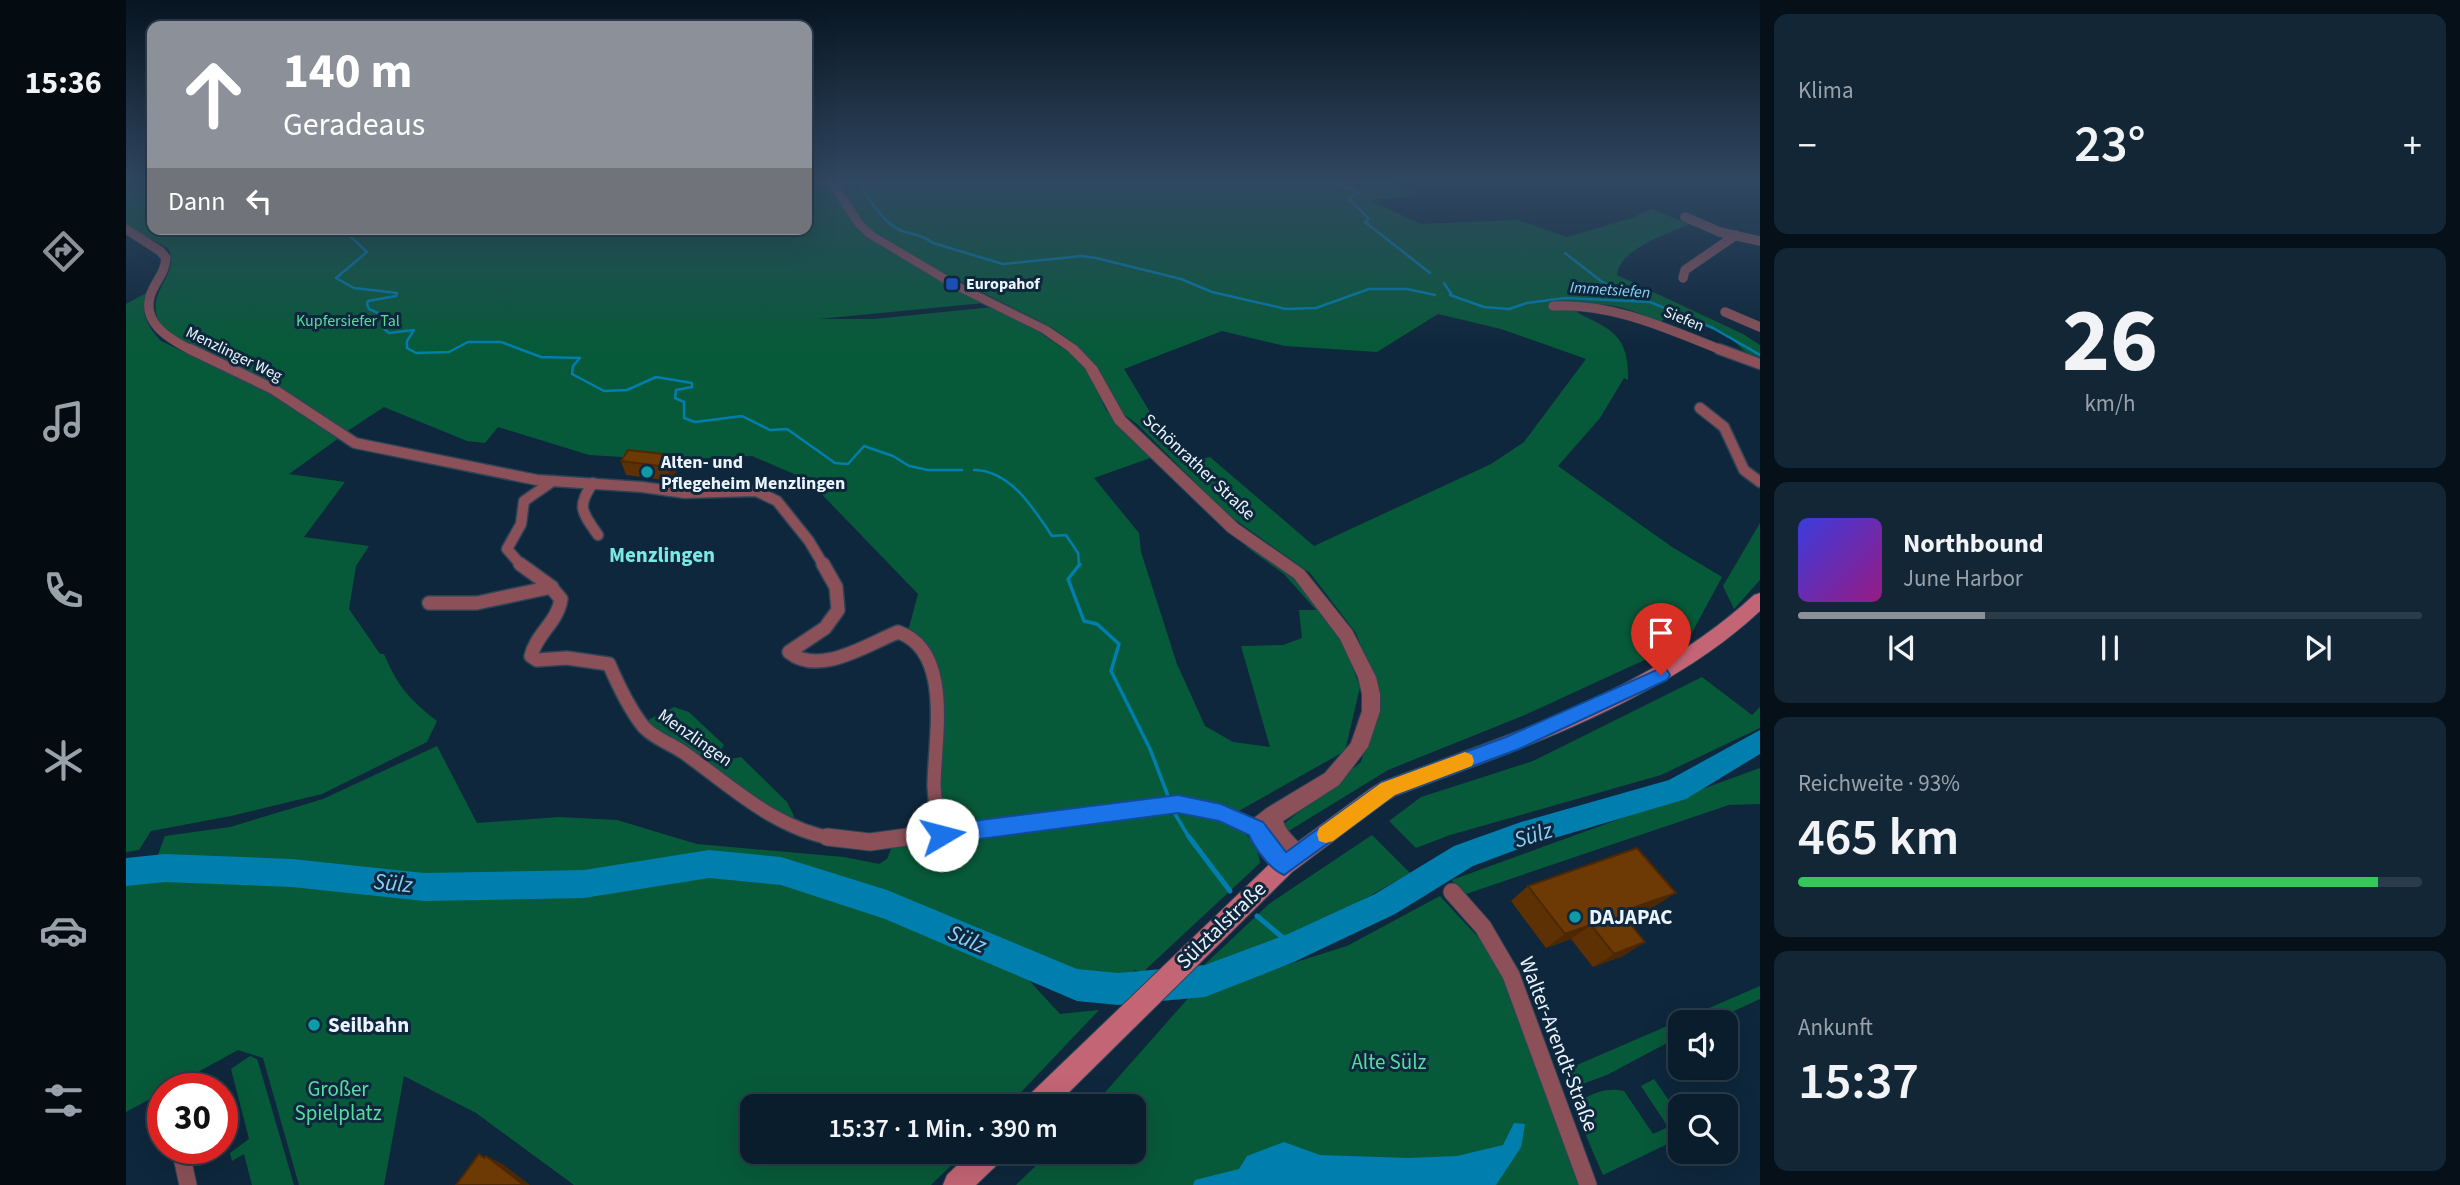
<!DOCTYPE html>
<html lang="de">
<head>
<meta charset="utf-8">
<style>
  :root { --surface:#0a1d2d; --page:#132635; --text:#f1f3f6; --muted:#99a2aa; --line:#2a3b49; --accent:#8c9099 }
  body { margin:0; font-family:"Source Sans 3",sans-serif; background:var(--page); color:var(--text); height:100vh; display:flex; flex-direction:column; font-size:26px; white-space:nowrap }
  * { box-sizing:border-box; margin:0 }
  p { font-size:23px; color:var(--muted) }
  .icon { flex:none; width:38px; height:38px; fill:none; stroke:currentColor; stroke-width:2; stroke-linecap:round; stroke-linejoin:round }
  .map { position:relative; flex:1; overflow:hidden }
  .drawer { display:flex; flex-direction:column; gap:14px; padding:14px; background:#061019; width:700px }
  .drawer>* { flex:none }
  .top-card { position:absolute; left:21px; top:21px; width:665px; height:214px; border-radius:14px; box-shadow:0 7px 28px #0002,0 0 0 2px var(--line); background:#8c9099; color:#fff; overflow:hidden }
  .tools { position:absolute; left:1542px; top:1010px; display:grid; gap:14px }
  .tools a { display:grid; place-items:center; width:70px; height:70px; border-radius:14px; background:var(--surface); box-shadow:0 7px 28px #0002,0 0 0 2px var(--line); font-size:35px }
  .speed { position:absolute; left:21px; top:1073px; display:flex; gap:14px; font-size:35px; font-weight:700; text-align:center }
  .speed>* { display:grid; place-content:center; width:91px; height:91px; border-radius:50%; background:var(--surface); box-shadow:0 7px 28px #0002,0 0 0 2px var(--line); line-height:1 }
  .speed .limit { border:10px solid #d22; background:#fff; color:#111 }
  .pin { position:absolute; display:grid; place-items:center; width:60px; height:60px; color:#fff; margin:-72px -30px; border-radius:50% 50% 50% 0; rotate:-45deg; box-shadow:0 0 7px #0007 }
  .pin .icon { rotate:45deg }
  .me { position:absolute; width:77px; margin:-38px; rotate:82deg; stroke-linejoin:round; filter:drop-shadow(0 0 5px #0008) }
  .turn { display:flex; align-items:center; gap:24px; height:147px; padding:0 21px; font-size:32px }
  .turn .icon { width:91px; height:91px; stroke-width:2.5 }
  .turn b { display:block; font-size:49px; line-height:60px }
  .then { display:flex; align-items:center; height:66px; padding:0 21px; background:#0003; gap:14px; font-size:26px }
  .big { font-size:52px; font-weight:600; line-height:1.1 }
  .drawer .widget { flex:1; display:flex; flex-direction:column; justify-content:center; gap:10px; min-width:0; padding:0 24px; border-radius:14px; background:var(--page) }
  .drawer .dial { align-items:center; gap:0 }
  .dial b { font-size:91px; line-height:1 }
  .song { display:flex; align-items:center; gap:21px }
  .cover { width:84px; height:84px; border-radius:10px; background:linear-gradient(135deg,hsl(240 70% 55%),hsl(310 70% 35%)) }
  .played { height:7px; border-radius:4px; background:linear-gradient(90deg,var(--accent) 30%,var(--line) 30%) }
  .keys { display:flex; justify-content:space-around; direction:ltr }
  .heat { display:flex; justify-content:space-between; align-items:center; font-size:38px; direction:ltr }
  .charge { height:10px; border-radius:5px; background:linear-gradient(90deg,#34c759 93%,var(--line) 0) }
  .trip { position:absolute; left:614px; top:1094px; width:406px; height:70px; border-radius:14px; background:var(--surface); box-shadow:0 7px 28px #0002,0 0 0 2px var(--line); font-weight:600; line-height:70px; text-align:center }
  main { display:flex; flex:1; min-height:0 }
  .menu { display:flex; flex-direction:column; width:126px; justify-content:space-around; align-items:center; background:#040c12; color:var(--muted) }
  .menu .icon { width:49px; height:49px }
  .menu .active { color:var(--accent) }
  .menu b { font-size:32px; color:var(--text) }
  .map>svg:first-child { display:block }
  .green { fill:#075a39; fill-rule:evenodd }
  .water { fill:#007eae }
  .lines { fill:none; stroke-linecap:round; stroke-linejoin:round }
  .stream-far2 { stroke:#007eae; stroke-width:2.5 }
  .stream-far1 { stroke:#007eae; stroke-width:3.5 }
  .stream { stroke:#007eae; stroke-width:5 }
  .river { fill:#007eae; fill-rule:evenodd }
  .minor-far3-casing { stroke:#2d4457; stroke-width:10 }
  .minor-far2-casing { stroke:#2d4457; stroke-width:13 }
  .minor-far1-casing { stroke:#2d4457; stroke-width:16 }
  .minor-casing { stroke:#2d4457; stroke-width:19 }
  .tertiary-casing { stroke:#2d4457; stroke-width:2 }
  .secondary-casing { stroke:#2d4457; stroke-width:2 }
  .minor-far3 { stroke:#8b5058; stroke-width:9 }
  .minor-far2 { stroke:#8b5058; stroke-width:10 }
  .minor-far1 { stroke:#8b5058; stroke-width:13 }
  .minor { stroke:#8b5058; stroke-width:17 }
  .tertiary { fill:#8b5058; fill-rule:evenodd }
  .secondary { fill:#c36574; fill-rule:evenodd }
  .wall { fill:#5e3104 }
  .shaded-wall { fill:#4c2804 }
  .building { fill:#6d3905; stroke:#4c2804; stroke-width:2 }
  .route { fill:#1a73e8; stroke:#114b97; stroke-width:2 }
  .slow { fill:#f59e0b }
  .transit-dot { fill:#1a4fb4; stroke:#0e273c; stroke-width:2.5 }
  .culture-dot { fill:#0f9aa8; stroke:#0e273c; stroke-width:2.5 }
  .labels { text-anchor:middle; dominant-baseline:central; stroke-width:6; stroke-linejoin:round; paint-order:stroke }
  .far-poi-label { font-size:16px; font-weight:bold; fill:#ebf4fd; stroke:#0e273c; text-anchor:start }
  .far-water-label { font-size:16px; font-style:italic; fill:#8bd0f7; stroke:#0e273c }
  .far-street-label { font-size:16px; fill:#ebf4fd; stroke:#0e273c }
  .far-park-label { font-size:16px; fill:#58dd9e; stroke:#0e273c }
  .poi-label { font-size:18px; font-weight:bold; fill:#ebf4fd; stroke:#0e273c; text-anchor:start }
  .street-label { font-size:18px; fill:#ebf4fd; stroke:#0e273c }
  .quarter-label { font-size:21px; font-weight:bold; fill:#7ce8e4; stroke:#0e273c }
  .near-poi-label { font-size:21px; font-weight:bold; fill:#ebf4fd; stroke:#0e273c; text-anchor:start }
  .near-street-label { font-size:21px; fill:#ebf4fd; stroke:#0e273c }
  .near-park-label { font-size:21px; fill:#58dd9e; stroke:#0e273c }
  .near-water-label { font-size:23px; font-style:italic; fill:#8bd0f7; stroke:#0e273c }
</style>
</head>
<body>
<main>
<nav class="menu">
<b>15:36</b>
<svg class="icon active" aria-label="directions" viewBox="0 0 24 24"><path d="M12 3l9 9-9 9-9-9zM9 14v-3h6M13 9l2 2-2 2"/></svg>
<svg class="icon" aria-label="music" viewBox="0 0 24 24"><path d="M9 18V5l10-2v13"/><circle cx="6" cy="18" r="3"/><circle cx="16" cy="16" r="3"/></svg>
<svg class="icon" aria-label="phone" viewBox="0 0 24 24"><path d="M5 4h4l2 5-3 2q2 4 5 5l2-3 5 2v4C11 20 4 13 5 4z"/></svg>
<svg class="icon" aria-label="climate" viewBox="0 0 24 24"><path d="M12 3v18M4 7l16 10M4 17L20 7"/></svg>
<svg class="icon" aria-label="car" viewBox="0 0 24 24"><path d="M5 17H2v-5l4-1 3-4h7l3 4 3 1v5h-3M9 17h6M6 11h13"/><circle cx="7" cy="17" r="2"/><circle cx="17" cy="17" r="2"/></svg>
<svg class="icon" aria-label="filters" viewBox="0 0 24 24"><path d="M4 7h16M4 17h16"/><circle cx="9" cy="7" r="2"/><circle cx="15" cy="17" r="2"/></svg>
</nav>
<div class="map">
<svg width="1634" height="1185" viewBox="0 0 1634 1185">
  <rect width="100%" height="100%" fill="#0e273c"/>
  <g class="green">
    <path d="M0,180H26V229H681V180H700L729,224L858,303L693,319H748L867,307L910,330L952,359L960,369L980,410L1027,457L968,478L1013,533L1015,552L1051,664L1079,726L1107,742L1144,747L1115,646L1157,645L1176,638L1173,610H1190L1158,574L1119,546L1135,551L1167,573L1215,637L1234,687L1219,751L1111,812L1069,799L1046,798L845,826C836,826 827,827 820,819C812,809 813,789 813,777C813,737 823,652 782,631L792,594L682,480L626,456L545,460L463,455L372,427L359,443L341,441L258,407L220,432C183,410 146,387 108,366C89,355 63,349 45,335C41,332 34,324 32,319C20,292 56,272 42,248L0,226Z"/>
    <path d="M707,180H1261L1294,195L1243,200L1295,224L1392,220L1441,237L1506,218L1525,209L1563,224C1542,234 1493,249 1491,275L1617,334L1634,345V359C1616,353 1614,344 1599,335C1583,325 1565,320 1548,312L1533,323C1502,307 1485,302 1449,305L1452,313C1486,330 1503,335 1502,380L1498,378L1474,418L1432,466L1546,547L1596,577L1562,640L1401,714L1262,770L1161,832L1159,823L1235,762L1254,697L1230,633L1184,573L1101,514L1011,424L989,408L974,370L945,341L925,327L816,272L745,230ZM1312,314L1375,329L1460,359L1398,442L1365,464L1188,546L1084,457L1069,460L1027,417L998,369L1096,331L1159,346L1251,352Z"/>
    <path d="M20,293C14,313 21,326 35,341L143,392L213,438L163,474L219,482L178,537L243,546L230,566L223,609L254,654H258C272,687 283,699 311,721L301,742L196,794L105,816L25,831L13,850L0,852V304Z"/>
    <polygon points="1634,523 1634,580 1608,609 1597,586"/>
    <polygon points="1576,677 1626,715 1634,707 1634,728 1535,775 1324,835 1290,848 1263,821 1295,797 1407,761"/>
    <polygon points="548,707 563,712 598,745 593,753 604,759 615,757 661,802 668,816 664,822 575,757 520,721"/>
    <path d="M311,746L351,823L433,817L491,820L571,844L718,857L753,864L761,859L767,844L1042,809C1075,813 1131,821 1134,863L1017,972L1008,970L992,989L862,936L934,1014L973,1010L882,1106H626V1152H839L805,1185H448L350,1113L278,1076L258,1185H173L137,1058L112,1050L43,1088H37V1092L0,1112V884L14,881L30,860L39,836L104,827L197,799Z"/>
    <polygon points="1634,768 1634,804 1603,805 1334,896 1326,880"/>
    <polygon points="1246,835 1284,873 1172,937 1077,966 1143,904"/>
    <polygon points="1314,896 1376,963 1457,1185 890,1185 924,1152 1008,1152 1008,1106 967,1106 1065,995 1221,946"/>
    <polygon points="1634,986 1634,999 1584,1022 1554,1022 1554,1036 1481,1075 1451,1086 1437,1071"/>
    <polygon points="124,1056 131,1059 133,1065 168,1185 126,1185 118,1154 106,1161 104,1153 123,1139 105,1069"/>
    <path d="M1528,1079L1549,1109L1543,1114L1554,1129V1138L1477,1175L1445,1101H1449L1453,1108L1462,1106L1459,1098C1473,1091 1482,1088 1498,1091L1527,1134L1542,1127L1515,1086Z"/>
  </g>
  <polygon class="water" points="1388,1123 1399,1124 1395,1147 1370,1185 1067,1185 1069,1180 1113,1169 1121,1156 1158,1142 1194,1155 1282,1158 1331,1156 1377,1145"/>
  <g class="lines">
    <g class="stream-far2">
      <path d="M733,180C739,196 759,225 776,231C788,235 797,235 807,243L877,264L956,256L970,258L1055,279L1086,292L1160,309L1190,308L1243,289H1281L1309,295"/>
      <polyline points="1205,180 1232,193 1222,198 1243,219 1239,222 1304,273"/>
      <polyline points="217,229 224,232 224,236 241,252 210,278 228,288 271,293 270,296 242,301 241,304 243,309 259,316 257,328 263,333 288,330 281,341 281,348 290,353 323,352 342,342 375,342 415,357 454,358 447,366 446,374 478,391 501,390 530,377 566,383 566,387 550,390 549,398 558,402 558,418 569,422 616,416 644,430 661,429 709,463 722,464 738,446 767,456 783,466 802,470 836,470"/>
      <polyline points="1439,253 1475,281 1509,301"/>
      <polyline points="1318,283 1326,295"/>
      <polyline points="1324,295 1358,307 1383,309 1401,303 1439,298 1524,302 1587,328 1634,355"/>
      <path d="M848,470C884,470 908,509 926,536L940,535L952,553L953,566"/>
    </g>
    <g class="stream-far1">
      <polyline points="954,564 942,579 958,621 971,624 993,644 985,671 1024,749 1042,796"/>
      <polyline points="1049,814 1064,839"/>
    </g>
    <g class="stream">
      <polyline points="1063,837 1104,891"/>
      <polyline points="1131,916 1168,947"/>
    </g>
    <polygon class="river" points="1634,730 1634,754 1560,799 1395,848 1347,866 1269,914 1168,962 1079,997 992,1005 951,1001 759,919 655,885 583,878 458,898 298,901 166,887 39,882 0,886 0,858 39,854 166,859 298,873 458,870 583,850 655,857 761,890 951,969 992,973 1079,965 1162,934 1249,894 1328,846 1395,822 1543,780"/>
    <defs>
      <g id="minor-far3">
        <polyline points="1559,217 1594,232 1634,241"/>
        <path d="M0,229L34,251L40,258C39,271 33,277 27,289C11,321 43,339 67,351"/>
        <polyline points="1557,278 1559,270 1610,235"/>
        <path d="M1427,306C1488,303 1542,329 1598,351"/>
        <polyline points="1599,312 1634,327"/>
      </g>
      <g id="minor-far2">
        <polyline points="64,349 147,389 229,443 411,480 516,487 559,493 630,491 651,501 683,541 698,566"/>
        <polyline points="1593,349 1634,364"/>
        <polyline points="1574,408 1598,427 1618,470 1634,482"/>
        <path d="M467,483C450,507 456,512 472,535"/>
        <polyline points="396,566 381,549 395,524 398,501 427,481"/>
      </g>
      <g id="minor-far1">
        <path d="M394,564L423,585L435,599C432,622 410,634 405,656L411,660L441,658L483,664C492,685 502,707 517,726C526,737 545,744 557,752C605,786 650,830 710,839"/>
        <path d="M697,564L710,587L712,610L699,628L663,652C693,677 742,644 772,632C828,651 808,742 808,786C809,803 811,818 816,834"/>
        <polyline points="303,603 351,603 426,587"/>
        <polyline points="767,839 1052,804 1095,813 1130,828"/>
      </g>
      <g id="minor">
        <polyline points="701,837 744,842 781,837"/>
        <polyline points="1326,892 1357,927 1385,975 1462,1185"/>
        <polyline points="54,1148 62,1185"/>
      </g>
      <path id="tertiary" d="M699,180H709L738,223L749,233L834,283L923,327L951,346L971,367L999,417L1112,524L1178,570L1226,630L1250,677L1254,694V711L1242,747L1213,785L1157,821C1161,835 1176,842 1182,855L1179,862L1172,864L1167,862L1165,872L1158,874C1141,868 1127,844 1120,828L1123,822L1141,808L1199,773L1225,743L1236,711V694L1232,677L1214,639L1168,578L1102,532L989,423L959,368L942,351L915,332L826,288L741,237L730,227Z"/>
      <g id="secondary">
        <path d="M1634,593V611C1538,701 1391,750 1269,796L1258,803L1166,872L929,1106H897L901,1097L1150,858L1244,789L1255,782C1384,734 1524,691 1628,595Z"/>
        <polygon points="845,1152 877,1152 874,1162 850,1185 817,1185 821,1175"/>
      </g>
    </defs>
    <use href="#minor-far3" class="minor-far3-casing"/>
    <use href="#minor-far2" class="minor-far2-casing"/>
    <use href="#minor-far1" class="minor-far1-casing"/>
    <use href="#minor" class="minor-casing"/>
    <use href="#tertiary" class="tertiary-casing"/>
    <use href="#secondary" class="secondary-casing"/>
    <use href="#minor-far3" class="minor-far3"/>
    <use href="#minor-far2" class="minor-far2"/>
    <use href="#minor-far1" class="minor-far1"/>
    <use href="#minor" class="minor"/>
    <use href="#tertiary" class="tertiary"/>
    <use href="#secondary" class="secondary"/>
  </g>
  <g class="wall">
    <polygon points="502,450 552,469 546,481 500,475 495,461"/>
    <polygon points="1402,886 1528,907 1499,918 1519,942 1497,956 1467,967 1445,939 1420,948 1385,901"/>
  </g>
  <g class="shaded-wall">
    <polygon points="548,455 552,469 546,481 541,467"/>
    <polygon points="1550,893 1528,907 1474,926 1495,912"/>
    <polygon points="1465,925 1445,939 1420,948 1439,934"/>
    <polygon points="1519,942 1497,956 1467,967 1488,954"/>
    <polygon points="353,1154 366,1161 360,1156 377,1164 404,1185 398,1185"/>
  </g>
  <g class="building">
    <polygon points="502,450 548,455 541,467 495,461"/>
    <polygon points="1511,848 1550,893 1495,912 1519,942 1488,954 1465,925 1439,934 1402,886"/>
    <polygon points="353,1154 358,1158 360,1156 398,1185 330,1185"/>
  </g>
  <linearGradient id="sky" x2="0" y2="1"><stop stop-color="#081521"/><stop offset="0.52" stop-color="#304761"/><stop offset="1" stop-color="#304761" stop-opacity="0"/></linearGradient>
  <rect width="1634" height="346" fill="url(#sky)"/>
  <path class="route" d="M1535,668L1541,670L1544,675L1541,680L1393,749L1269,795L1158,875C1144,869 1129,849 1123,835L1093,821L1052,813L816,844L809,841L806,835L809,828L816,825L1052,795L1095,804L1137,822L1160,852L1255,783L1380,737Z"/>
  <polygon class="slow" points="1339,752 1346,755 1348,761 1346,766 1269,795 1207,841 1200,843 1193,841 1191,834 1193,828 1255,783"/>
  <rect class="transit-dot" x="819" y="277" width="14" height="14" rx="3.5"/>
  <g class="culture-dot">
    <circle cx="521" cy="472" r="7"/>
    <circle cx="1449" cy="917" r="7"/>
    <circle cx="188" cy="1025" r="7"/>
  </g>
  <g class="labels">
    <g class="far-poi-label">
      <text x="840" y="284">Europahof</text>
    </g>
    <g class="far-water-label">
      <text transform="translate(1484 290) rotate(4)">Immetsiefen</text>
    </g>
    <g class="far-street-label">
      <text transform="translate(1558 319) rotate(22)">Siefen</text>
      <text transform="translate(108 354) rotate(26)">Menzlinger Weg</text>
    </g>
    <g class="far-park-label">
      <text x="222" y="321">Kupfersiefer Tal</text>
    </g>
    <g class="poi-label">
      <text x="535" y="462">Alten- und<tspan x="535" dy="21">Pflegeheim Menzlingen</tspan></text>
    </g>
    <g class="street-label">
      <text transform="translate(1073 467) rotate(43)">Schönrather Straße</text>
      <text transform="translate(569 738) rotate(35)">Menzlingen</text>
    </g>
    <g class="quarter-label">
      <text x="536" y="555">Menzlingen</text>
    </g>
    <g class="near-poi-label">
      <text x="1463" y="917">DAJAPAC</text>
      <text x="202" y="1025">Seilbahn</text>
    </g>
    <g class="near-street-label">
      <text transform="translate(1095 925) rotate(-44)">Sülztalstraße</text>
      <text transform="translate(1433 1044) rotate(69)">Walter-Arendt-Straße</text>
    </g>
    <g class="near-park-label">
      <text x="1263" y="1062">Alte Sülz</text>
      <text x="212" y="1089">Großer<tspan x="212" dy="24">Spielplatz</tspan></text>
    </g>
    <g class="near-water-label">
      <text transform="translate(1407 835) rotate(-17)">Sülz</text>
      <text transform="translate(267 883) rotate(6)">Sülz</text>
      <text transform="translate(841 939) rotate(23)">Sülz</text>
    </g>
  </g>
</svg>
<div class="tools">
<a><svg class="icon" aria-label="sound" viewBox="0 0 24 24"><path d="M4 9h4l5-4v14l-5-4H4zM17 9q2 3 0 6"/></svg></a>
<a><svg class="icon" aria-label="search" viewBox="0 0 24 24"><circle cx="10" cy="10" r="6"/><path d="M15 15l6 6"/></svg></a>
</div>
<div class="speed"><div class="limit">30</div></div>
<div class="pin" style="left:1535px;top:675px;background:#d93025"><svg class="icon" aria-label="arrive" viewBox="0 0 24 24"><path d="M6 21V4h12l-3 4 3 4H6"/></svg></div>
<svg class="me" style="left:816px;top:835px" viewBox="-20 -20 40 40"><circle r="19" fill="#fff"/><path d="M0-13L10 11 0 6-10 11z" fill="#1a73e8"/></svg>
<div class="trip">15:37 · 1 Min. · 390 m</div>
<div class="top-card">
<div class="turn"><svg class="icon" aria-label="ahead" viewBox="0 0 24 24"><path d="M12 20V5M6 11l6-6 6 6"/></svg><div><b>140 m</b>Geradeaus</div></div>
<div class="then">Dann<svg class="icon" aria-label="left" viewBox="0 0 24 24"><path d="M17 20v-9H6M10 6l-5 5 5 5"/></svg></div>
</div>
</div>
<section class="drawer">
<div class="widget"><p>Klima</p>
<div class="heat"><a>−</a><b class="big">23°</b><a>+</a></div>
</div>
<div class="widget dial"><b>26</b><p>km/h</p></div>
<div class="widget">
<div class="song"><i class="cover"></i><div><b>Northbound</b><p>June Harbor</p></div></div>
<div class="played"></div>
<div class="keys"><svg class="icon" aria-label="previous" viewBox="0 0 24 24"><path d="M18 5L8 12l10 7zM5 5v14"/></svg><svg class="icon" aria-label="pause" viewBox="0 0 24 24"><path d="M8 5v14M16 5v14"/></svg><svg class="icon" aria-label="next" viewBox="0 0 24 24"><path d="M6 5l10 7-10 7zM19 5v14"/></svg></div>
</div>
<div class="widget"><p>Reichweite · 93%</p><b class="big">465 km</b><div class="charge"></div></div>
<div class="widget"><p>Ankunft</p><b class="big">15:37</b></div>
</section>
</main>
</body>
</html>
